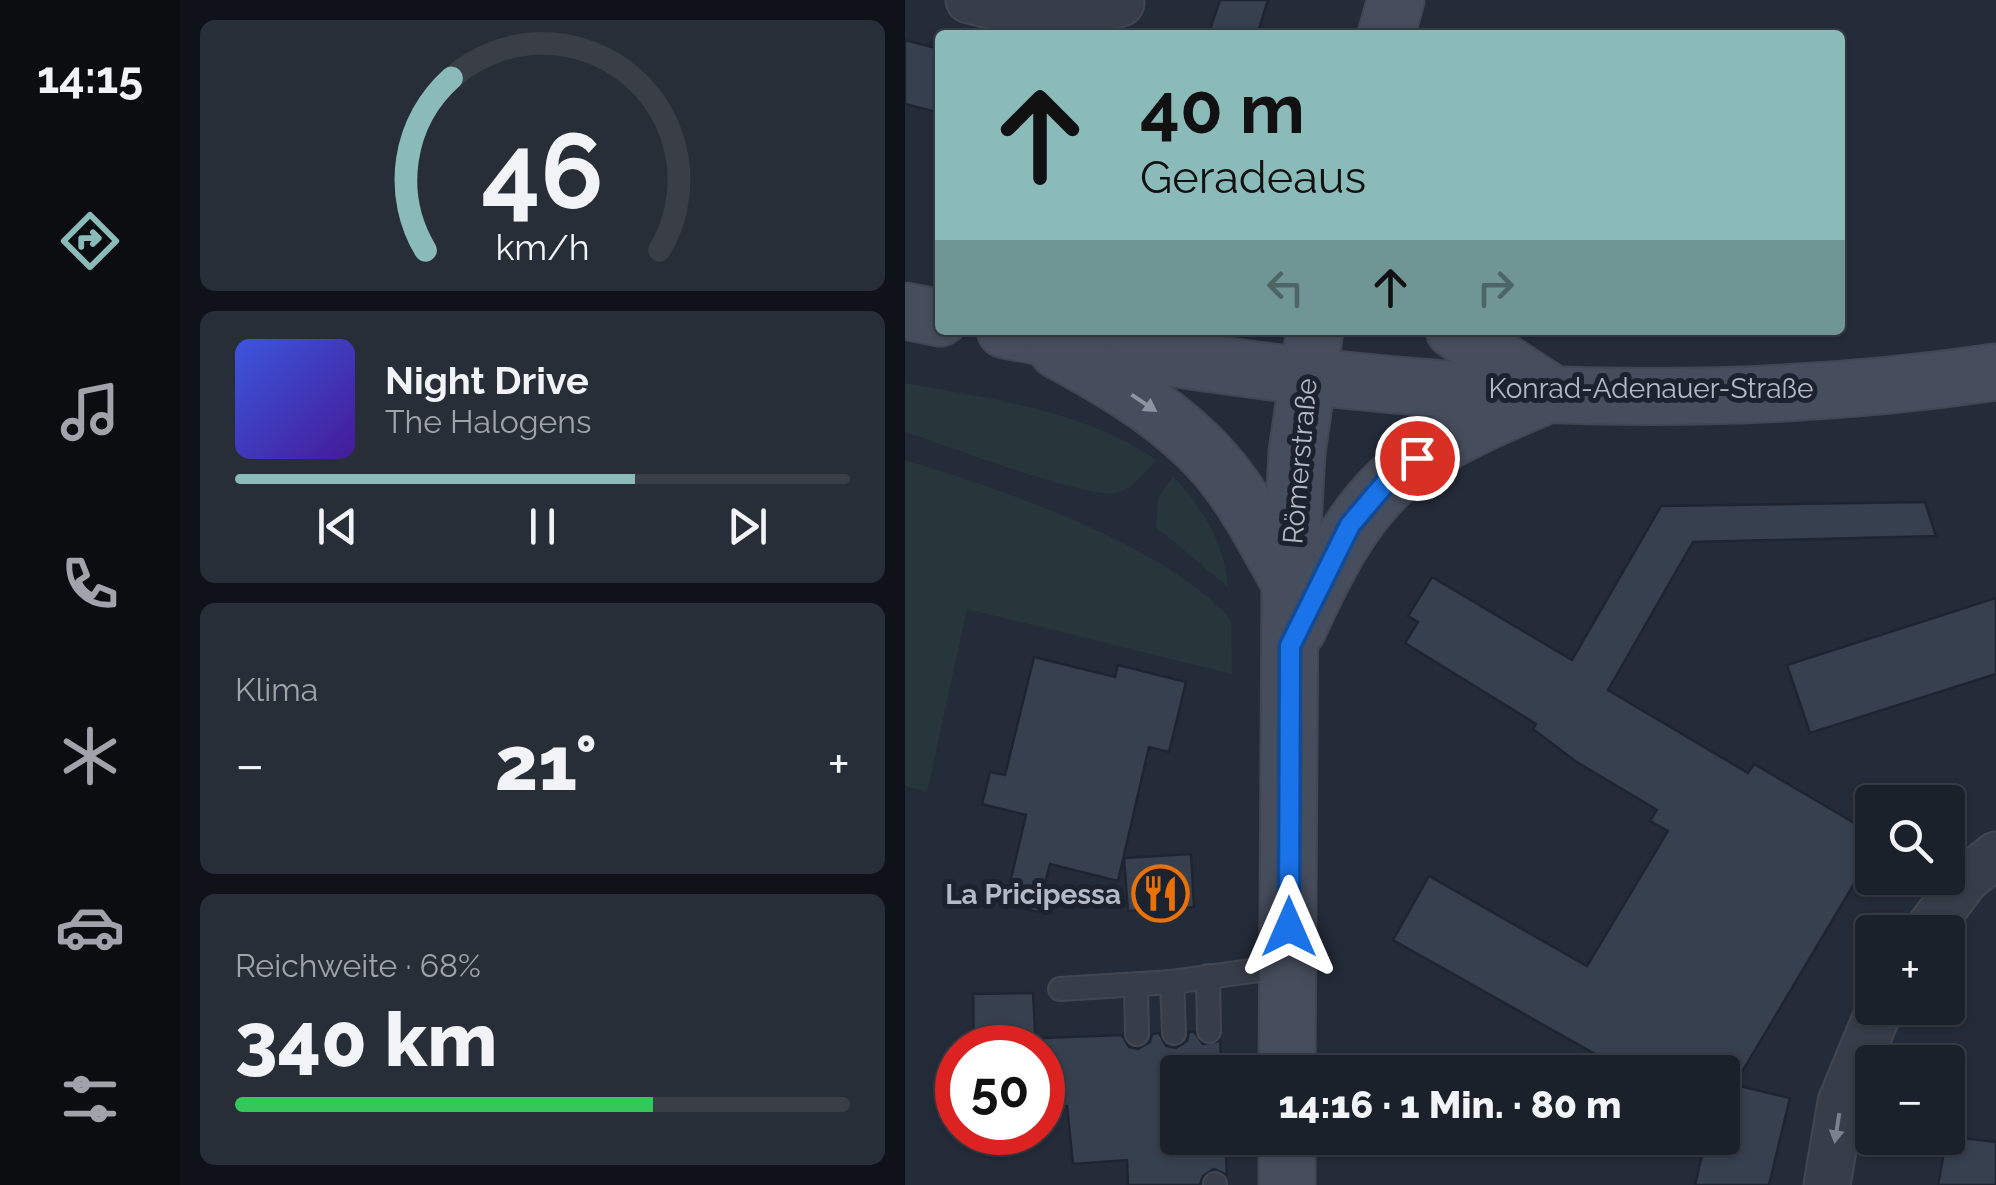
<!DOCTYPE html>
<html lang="de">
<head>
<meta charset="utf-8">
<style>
  :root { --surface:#1b212b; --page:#282e37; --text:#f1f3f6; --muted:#a0a3a9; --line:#393e47; --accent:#8bbbb9 }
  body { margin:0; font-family:Raleway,sans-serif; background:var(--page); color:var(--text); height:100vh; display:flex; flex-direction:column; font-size:38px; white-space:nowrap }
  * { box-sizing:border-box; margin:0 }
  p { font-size:32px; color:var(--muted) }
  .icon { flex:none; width:55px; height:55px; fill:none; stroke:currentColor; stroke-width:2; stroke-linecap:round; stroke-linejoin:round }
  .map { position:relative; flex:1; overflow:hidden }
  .side { display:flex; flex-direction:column; gap:20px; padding:20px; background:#0f1218; width:725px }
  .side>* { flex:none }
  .banner { position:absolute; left:30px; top:30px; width:910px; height:305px; border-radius:10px; box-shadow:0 2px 8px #0004,0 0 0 2px var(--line); background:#8bbbb9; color:#111; overflow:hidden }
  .fabs { position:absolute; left:950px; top:785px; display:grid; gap:20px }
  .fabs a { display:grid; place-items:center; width:110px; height:110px; border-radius:10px; background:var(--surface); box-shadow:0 2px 8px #0004,0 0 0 2px var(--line); font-size:50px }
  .speed { position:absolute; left:30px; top:1025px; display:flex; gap:20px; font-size:50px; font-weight:700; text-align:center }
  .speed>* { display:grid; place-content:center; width:130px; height:130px; border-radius:50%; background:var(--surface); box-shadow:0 2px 8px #0004,0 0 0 2px var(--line); line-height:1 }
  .speed .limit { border:15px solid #d22; background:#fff; color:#111 }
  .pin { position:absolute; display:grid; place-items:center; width:85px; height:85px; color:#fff; margin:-42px; border:5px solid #fff; border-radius:50%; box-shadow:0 2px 10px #0007 }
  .me { position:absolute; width:110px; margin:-55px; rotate:0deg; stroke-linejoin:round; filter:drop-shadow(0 0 8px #0008) }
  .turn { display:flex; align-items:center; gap:35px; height:210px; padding:0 40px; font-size:45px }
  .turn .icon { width:130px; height:130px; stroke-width:2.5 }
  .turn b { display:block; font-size:70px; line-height:85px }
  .lanes { display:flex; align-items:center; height:95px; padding:0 40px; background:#0003; justify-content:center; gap:50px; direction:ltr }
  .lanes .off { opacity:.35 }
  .big { font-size:75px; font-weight:800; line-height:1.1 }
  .side .widget { flex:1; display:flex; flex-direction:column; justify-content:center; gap:15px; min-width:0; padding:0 35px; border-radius:15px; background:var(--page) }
  .side .dial { align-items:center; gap:0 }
  .dial svg { height:260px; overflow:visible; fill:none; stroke:var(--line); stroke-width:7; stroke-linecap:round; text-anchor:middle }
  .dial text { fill:var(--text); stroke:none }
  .song { display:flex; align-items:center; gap:30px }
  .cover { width:120px; height:120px; border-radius:15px; background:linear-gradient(135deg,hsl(230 70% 55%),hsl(260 70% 35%)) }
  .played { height:10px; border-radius:5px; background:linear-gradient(90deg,var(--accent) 65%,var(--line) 65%) }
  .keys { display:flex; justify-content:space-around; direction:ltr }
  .heat { display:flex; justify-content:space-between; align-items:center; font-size:55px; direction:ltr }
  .charge { height:15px; border-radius:8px; background:linear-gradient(90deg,#34c759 68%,var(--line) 0) }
  .trip { position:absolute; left:255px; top:1055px; width:580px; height:100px; border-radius:10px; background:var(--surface); box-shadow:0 2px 8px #0004,0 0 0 2px var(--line); font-weight:800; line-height:100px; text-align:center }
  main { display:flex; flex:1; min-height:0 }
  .tab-bar { display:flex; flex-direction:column; width:180px; justify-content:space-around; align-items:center; background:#0b0d11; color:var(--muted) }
  .tab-bar .icon { width:70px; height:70px }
  .tab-bar .on { color:var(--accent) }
  .tab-bar b { font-size:45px; color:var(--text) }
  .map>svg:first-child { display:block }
  .green { fill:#26363a }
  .building { fill:#37404f; stroke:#1f2530; stroke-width:2.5 }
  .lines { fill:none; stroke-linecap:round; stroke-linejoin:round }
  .service-casing { stroke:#414752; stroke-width:26 }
  .minor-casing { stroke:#414752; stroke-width:49 }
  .secondary-casing { stroke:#414752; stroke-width:59 }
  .service { stroke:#383e49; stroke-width:22 }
  .minor { stroke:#383e49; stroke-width:45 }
  .secondary { stroke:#464d5c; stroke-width:55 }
  .oneway { fill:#8d93a0 }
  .oneway2 { fill:#7c828d }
  .route-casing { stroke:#114b97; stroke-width:25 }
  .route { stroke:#1a73e8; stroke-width:18 }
  .labels { text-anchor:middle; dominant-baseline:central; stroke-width:10; stroke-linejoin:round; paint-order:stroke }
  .street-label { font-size:28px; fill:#b3b9c5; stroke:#1d232e }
  .poi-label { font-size:28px; font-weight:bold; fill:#b3b9c5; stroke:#1d232e; text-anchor:end }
</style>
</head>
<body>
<main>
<nav class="tab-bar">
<b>14:15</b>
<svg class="icon on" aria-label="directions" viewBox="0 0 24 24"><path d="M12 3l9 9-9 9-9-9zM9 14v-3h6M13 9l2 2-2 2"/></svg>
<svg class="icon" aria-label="music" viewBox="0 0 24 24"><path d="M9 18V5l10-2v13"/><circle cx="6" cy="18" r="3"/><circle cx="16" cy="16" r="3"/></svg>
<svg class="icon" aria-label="phone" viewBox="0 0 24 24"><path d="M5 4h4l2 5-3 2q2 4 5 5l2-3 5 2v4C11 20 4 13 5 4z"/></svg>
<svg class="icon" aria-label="climate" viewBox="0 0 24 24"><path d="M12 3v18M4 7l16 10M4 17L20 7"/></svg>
<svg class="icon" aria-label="car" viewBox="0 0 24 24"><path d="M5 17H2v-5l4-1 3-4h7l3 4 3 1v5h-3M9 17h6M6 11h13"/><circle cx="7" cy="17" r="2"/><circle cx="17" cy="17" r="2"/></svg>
<svg class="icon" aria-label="filters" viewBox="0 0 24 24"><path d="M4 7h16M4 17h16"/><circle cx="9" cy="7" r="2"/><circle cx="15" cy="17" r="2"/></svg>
</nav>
<section class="side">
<div class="widget dial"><svg viewBox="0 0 100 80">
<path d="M14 69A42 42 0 1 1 86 69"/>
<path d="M14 69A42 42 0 0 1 22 16" stroke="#8bbbb9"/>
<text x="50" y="56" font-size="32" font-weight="700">46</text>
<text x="50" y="72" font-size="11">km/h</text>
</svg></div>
<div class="widget">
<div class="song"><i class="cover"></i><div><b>Night Drive</b><p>The Halogens</p></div></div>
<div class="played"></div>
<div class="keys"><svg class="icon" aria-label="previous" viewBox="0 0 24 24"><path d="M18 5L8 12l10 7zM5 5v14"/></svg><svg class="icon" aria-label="pause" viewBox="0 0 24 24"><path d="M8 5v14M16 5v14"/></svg><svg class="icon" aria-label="next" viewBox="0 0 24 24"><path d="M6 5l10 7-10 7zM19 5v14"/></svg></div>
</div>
<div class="widget"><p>Klima</p>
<div class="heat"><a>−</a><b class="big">21°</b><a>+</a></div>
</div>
<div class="widget"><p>Reichweite · 68%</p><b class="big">340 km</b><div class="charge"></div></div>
</section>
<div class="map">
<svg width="1091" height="1185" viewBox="0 0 1091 1185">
  <rect width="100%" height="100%" fill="#242c39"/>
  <g class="green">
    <path d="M0,383C82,398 182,411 251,460C239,473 228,490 209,493C183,499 37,444 0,432Z"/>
    <path d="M0,460C96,489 250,541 320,613L326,621L327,674L62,609L22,792L0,786Z"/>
    <path d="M268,476C297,506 320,545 323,587L251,527L253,498Z"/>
  </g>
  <g class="building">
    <polygon points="315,0 363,0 352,35 303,35"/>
    <polygon points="0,40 35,49 35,113 0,104"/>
    <polygon points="1020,502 1031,536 788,542 703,690 843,773 849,764 968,834 968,852 837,1072 722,1072 488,940 524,876 682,966 763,831 745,821 752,810 670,761 628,729 631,724 500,643 513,622 503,616 527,577 667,660 756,506"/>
    <polygon points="1091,598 1091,674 905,733 882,665"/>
    <polygon points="129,657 210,677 213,665 281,682 264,752 244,747 213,881 145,864 133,912 100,904 121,815 77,804 85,772 100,775"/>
    <polygon points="286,854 289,907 223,911 219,858"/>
    <polygon points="128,993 131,1048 69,1048 68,994"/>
    <polygon points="284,1032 289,1032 298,1044 315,1041 317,1072 272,1072 272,1138 320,1138 322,1175 309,1169 298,1176 295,1185 223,1185 222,1160 168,1164 162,1106 138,1108 138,1038 217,1035 224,1047 233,1049 245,1042 247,1034 254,1033 261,1046 271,1048 282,1041"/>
    <polygon points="818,1082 885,1098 864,1185 790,1185 801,1138 818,1138"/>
    <polygon points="1042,1136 1091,1142 1091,1185 1033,1185"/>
  </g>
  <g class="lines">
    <defs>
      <g id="service">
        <polyline points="303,976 304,1031"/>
        <polyline points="267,982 269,1033"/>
        <polyline points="231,986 232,1034"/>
        <polyline points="155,989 267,982 383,966"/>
        <polyline points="310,1184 310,1185"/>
      </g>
      <g id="minor">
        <polyline points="64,0 153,22 216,3"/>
        <polyline points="1021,932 1061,879 1091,855"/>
        <polyline points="922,1185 936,1102 975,1008"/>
      </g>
      <g id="secondary">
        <polyline points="481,35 491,0"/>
        <polyline points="0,311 35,318"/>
        <path d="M100,330C423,391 763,421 1091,372"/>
        <polyline points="549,330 640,389"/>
        <path d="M152,350C211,382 272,418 315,470C343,504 363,545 385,583"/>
        <path d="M393,629C458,487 491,458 635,398"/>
        <polyline points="382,1072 385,583 392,452 410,330"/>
        <polyline points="382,1185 382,1138"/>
      </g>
    </defs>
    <use href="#service" class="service-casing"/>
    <use href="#minor" class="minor-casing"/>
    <use href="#secondary" class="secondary-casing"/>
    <use href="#service" class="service"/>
    <use href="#minor" class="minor"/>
    <use href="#secondary" class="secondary"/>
  </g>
  <defs><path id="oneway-solid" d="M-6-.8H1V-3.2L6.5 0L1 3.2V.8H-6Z" transform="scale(2.5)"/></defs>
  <use class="oneway" href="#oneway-solid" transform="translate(239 403) rotate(34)"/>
  <use class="oneway2" href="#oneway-solid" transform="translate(932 1128) rotate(99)"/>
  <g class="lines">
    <defs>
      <polyline id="route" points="384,927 385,646 445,525 484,479 512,458"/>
    </defs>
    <use href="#route" class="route-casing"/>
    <use href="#route" class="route"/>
  </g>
  <defs>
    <symbol id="restaurant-ring" viewBox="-11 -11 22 22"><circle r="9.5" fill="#1d232e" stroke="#e8710a" stroke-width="1.5"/><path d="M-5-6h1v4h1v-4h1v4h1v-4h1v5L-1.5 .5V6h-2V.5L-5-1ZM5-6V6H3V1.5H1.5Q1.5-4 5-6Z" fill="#e8710a"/></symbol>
  </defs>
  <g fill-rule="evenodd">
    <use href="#restaurant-ring" x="224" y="862" width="63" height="63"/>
  </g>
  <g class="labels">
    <g class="street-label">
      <text x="746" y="388">Konrad-Adenauer-Straße</text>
      <text transform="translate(395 461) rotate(-85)">Römerstraße</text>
    </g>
    <g class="poi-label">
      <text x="216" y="894">La Pricipessa</text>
    </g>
  </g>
</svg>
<div class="fabs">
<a><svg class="icon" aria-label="search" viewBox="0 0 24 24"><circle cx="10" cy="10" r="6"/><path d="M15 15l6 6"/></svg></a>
<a>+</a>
<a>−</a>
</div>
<div class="speed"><div class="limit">50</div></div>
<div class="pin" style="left:512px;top:458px;background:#d93025"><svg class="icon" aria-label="arrive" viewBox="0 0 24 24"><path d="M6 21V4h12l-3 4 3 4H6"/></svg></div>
<svg class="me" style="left:384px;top:927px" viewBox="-20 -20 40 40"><path d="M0-17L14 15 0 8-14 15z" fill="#1a73e8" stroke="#fff" stroke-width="4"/></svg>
<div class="trip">14:16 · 1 Min. · 80 m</div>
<div class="banner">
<div class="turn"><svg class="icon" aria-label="ahead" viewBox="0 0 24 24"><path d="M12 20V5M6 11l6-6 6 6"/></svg><div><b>40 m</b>Geradeaus</div></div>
<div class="lanes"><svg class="icon off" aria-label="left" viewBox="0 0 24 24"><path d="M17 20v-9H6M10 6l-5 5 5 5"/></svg><svg class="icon" aria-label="ahead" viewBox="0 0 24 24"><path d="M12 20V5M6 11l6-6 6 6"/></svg><svg class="icon off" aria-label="right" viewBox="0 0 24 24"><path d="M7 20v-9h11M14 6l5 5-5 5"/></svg></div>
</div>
</div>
</main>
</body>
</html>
